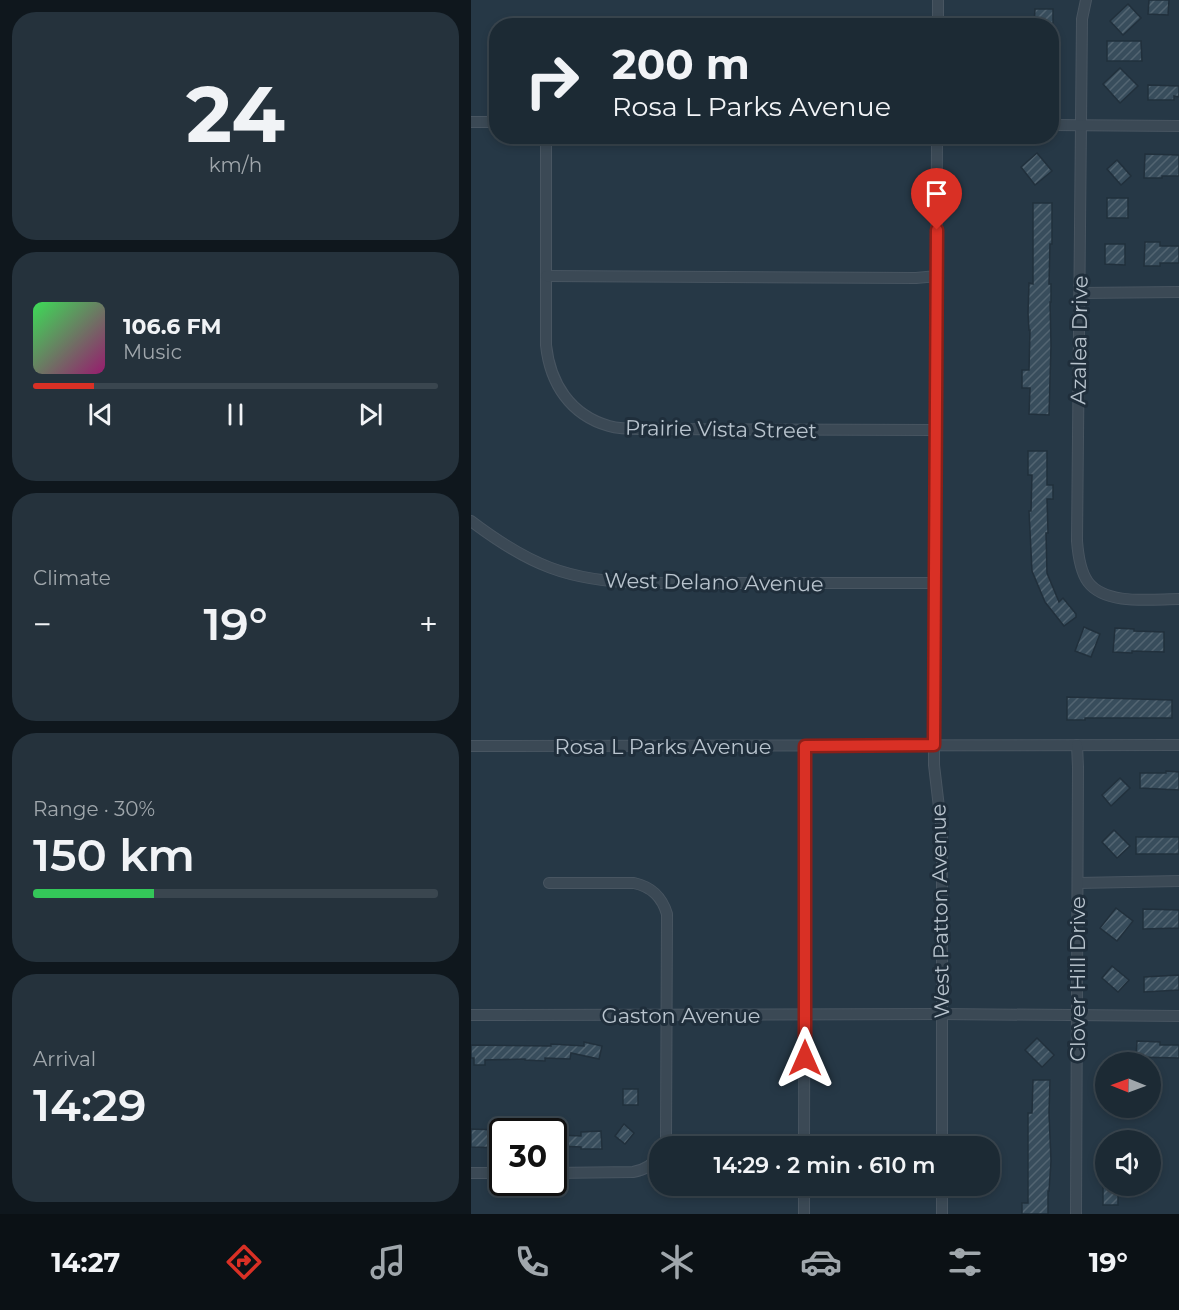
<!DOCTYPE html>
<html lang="en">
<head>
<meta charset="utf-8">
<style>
  :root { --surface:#1c2a34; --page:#25323c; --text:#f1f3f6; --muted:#a0a7ac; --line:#3a464f; --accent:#d93025 }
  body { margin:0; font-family:Montserrat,sans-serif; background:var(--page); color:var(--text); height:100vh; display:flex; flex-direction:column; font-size:22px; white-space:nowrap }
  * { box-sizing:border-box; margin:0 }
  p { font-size:20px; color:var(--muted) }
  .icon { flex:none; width:33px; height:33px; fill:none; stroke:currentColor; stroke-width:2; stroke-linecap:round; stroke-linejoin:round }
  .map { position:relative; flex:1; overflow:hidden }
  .details { display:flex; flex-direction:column; gap:12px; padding:12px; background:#0f171d; width:471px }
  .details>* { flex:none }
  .top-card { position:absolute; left:18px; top:18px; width:570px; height:126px; border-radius:24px; box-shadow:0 3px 9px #0003,0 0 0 2px var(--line); background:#1c2a34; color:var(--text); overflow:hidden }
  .needle { width:39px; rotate:271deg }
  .buttons { position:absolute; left:624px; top:1052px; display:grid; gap:12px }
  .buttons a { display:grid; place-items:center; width:66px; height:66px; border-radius:50%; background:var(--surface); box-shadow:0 3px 9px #0003,0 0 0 2px var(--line); font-size:30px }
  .speed { position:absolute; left:18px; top:1118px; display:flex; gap:12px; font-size:30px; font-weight:700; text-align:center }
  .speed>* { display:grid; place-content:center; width:78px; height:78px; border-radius:50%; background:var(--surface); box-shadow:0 3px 9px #0003,0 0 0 2px var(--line); line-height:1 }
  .speed .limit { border:3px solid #111; border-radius:9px; background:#fff; color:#111 }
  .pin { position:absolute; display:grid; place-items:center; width:51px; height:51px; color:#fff; margin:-62px -26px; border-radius:50% 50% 50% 0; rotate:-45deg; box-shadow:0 0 6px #0007 }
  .pin .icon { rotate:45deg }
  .me { position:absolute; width:66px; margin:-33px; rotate:0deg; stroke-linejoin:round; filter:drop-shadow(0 0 4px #0008) }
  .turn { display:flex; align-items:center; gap:21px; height:126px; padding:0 24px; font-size:27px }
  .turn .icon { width:78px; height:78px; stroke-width:2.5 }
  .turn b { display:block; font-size:42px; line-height:51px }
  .big { font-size:45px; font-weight:600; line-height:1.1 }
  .details .widget { flex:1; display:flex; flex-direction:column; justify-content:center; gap:9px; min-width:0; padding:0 21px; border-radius:24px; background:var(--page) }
  .details .dial { align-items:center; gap:0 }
  .dial b { font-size:78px; line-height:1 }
  .song { display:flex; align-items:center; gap:18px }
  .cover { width:72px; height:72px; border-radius:9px; background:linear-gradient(135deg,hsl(130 70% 55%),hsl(320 70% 35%)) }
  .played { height:6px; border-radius:3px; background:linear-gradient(90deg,var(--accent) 15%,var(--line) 15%) }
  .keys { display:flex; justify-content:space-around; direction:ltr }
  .heat { display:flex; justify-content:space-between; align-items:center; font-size:33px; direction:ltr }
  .charge { height:9px; border-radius:4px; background:linear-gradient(90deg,#34c759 30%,var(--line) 0) }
  .trip { position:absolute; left:178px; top:1136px; width:351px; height:60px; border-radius:24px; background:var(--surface); box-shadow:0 3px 9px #0003,0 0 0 2px var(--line); font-weight:600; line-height:60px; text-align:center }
  .dock { display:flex; height:96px; justify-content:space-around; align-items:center; background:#0b1115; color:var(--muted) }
  .dock .icon { width:42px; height:42px }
  .dock .on { color:var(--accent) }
  .dock b { font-size:27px; color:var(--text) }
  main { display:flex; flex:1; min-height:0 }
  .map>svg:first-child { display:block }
  .building { fill:url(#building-hatch); stroke:#21303c; stroke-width:1.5 }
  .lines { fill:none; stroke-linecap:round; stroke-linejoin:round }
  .minor-casing { stroke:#485561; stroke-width:12 }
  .minor { stroke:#3b4955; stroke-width:10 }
  .route-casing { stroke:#8d1f18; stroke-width:15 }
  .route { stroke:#d93025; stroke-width:10 }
  .labels { text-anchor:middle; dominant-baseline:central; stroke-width:6; stroke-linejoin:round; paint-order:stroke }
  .street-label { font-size:21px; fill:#b9c4ce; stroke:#1f2e3b }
</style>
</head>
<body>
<main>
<section class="details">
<div class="widget dial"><b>24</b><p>km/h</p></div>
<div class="widget">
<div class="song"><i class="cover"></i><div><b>106.6 FM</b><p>Music</p></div></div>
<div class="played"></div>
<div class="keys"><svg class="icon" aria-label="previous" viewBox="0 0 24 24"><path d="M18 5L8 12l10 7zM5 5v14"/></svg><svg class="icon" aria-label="pause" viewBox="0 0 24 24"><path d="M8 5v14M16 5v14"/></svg><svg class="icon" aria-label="next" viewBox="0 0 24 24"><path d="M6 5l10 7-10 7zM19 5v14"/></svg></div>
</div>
<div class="widget"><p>Climate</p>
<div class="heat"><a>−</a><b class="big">19°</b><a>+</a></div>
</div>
<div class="widget"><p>Range · 30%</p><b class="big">150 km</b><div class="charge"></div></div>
<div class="widget"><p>Arrival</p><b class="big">14:29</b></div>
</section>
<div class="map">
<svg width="708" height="1214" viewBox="0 0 708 1214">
  <defs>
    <pattern id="building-hatch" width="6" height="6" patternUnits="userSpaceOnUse" patternTransform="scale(1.5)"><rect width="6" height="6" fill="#384d5c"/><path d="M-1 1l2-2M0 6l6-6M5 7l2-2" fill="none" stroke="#536572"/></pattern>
  </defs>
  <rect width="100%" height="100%" fill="#263846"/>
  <g class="building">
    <polygon points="678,0 698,0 697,15 677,14"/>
    <polygon points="657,4 670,18 652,35 639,21"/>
    <polygon points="564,9 582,9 582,26 563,26"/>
    <polygon points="636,41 670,41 671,61 636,61"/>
    <polygon points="649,68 667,86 649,103 632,84"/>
    <polygon points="677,85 708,86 708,97 703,96 703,100 677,100"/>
    <polygon points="566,153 581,171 564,185 550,167"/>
    <polygon points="674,154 708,155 708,176 691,176 691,178 673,178"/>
    <polygon points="646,160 660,176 650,185 636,169"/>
    <rect x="636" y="198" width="21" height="20"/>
    <polygon points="562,203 581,203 581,244 579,244 578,284 580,284 580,302 579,302 580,345 578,415 558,414 559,388 551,388 551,370 558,370 559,330 558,330 557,313 558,283 562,284"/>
    <polygon points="674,242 689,242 689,246 708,246 708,263 689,263 689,266 673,266"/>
    <polygon points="634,244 654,244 654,265 634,264"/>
    <polygon points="557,451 576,451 576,485 582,485 582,499 576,499 577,533 575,533 576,573 588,602 592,598 605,614 605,617 593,626 574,602 561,571 558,511 560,511 561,475 557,475"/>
    <polygon points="613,627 629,634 620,657 604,651"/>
    <polygon points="644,628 663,629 663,631 693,632 693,652 661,651 661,653 642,652"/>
    <polygon points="596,697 701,700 701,718 614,718 614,720 596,720"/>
    <polygon points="695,771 708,772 708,790 669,788 669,773 695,773"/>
    <polygon points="649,778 659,788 640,806 631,795"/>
    <polygon points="643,830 659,846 646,858 631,842"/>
    <rect x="665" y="837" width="43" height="17"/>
    <polygon points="645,908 662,921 646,941 629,928"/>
    <polygon points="672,909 708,910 708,928 672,929"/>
    <polygon points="641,966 658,980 647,992 631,978"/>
    <polygon points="708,975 708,990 673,992 673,977"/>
    <polygon points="566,1038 583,1055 571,1067 554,1050"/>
    <polygon points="666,1041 689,1042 689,1045 708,1045 708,1058 665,1057"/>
    <polygon points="113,1042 131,1046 128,1059 100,1053 99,1059 74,1058 74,1061 54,1060 54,1059 14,1060 14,1065 3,1065 3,1058 0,1058 0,1045 80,1046 80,1044 113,1046"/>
    <polygon points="562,1080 579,1080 578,1113 580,1161 578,1191 577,1191 577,1214 551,1214 551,1203 557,1203 557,1113 561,1113"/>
    <rect x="152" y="1089" width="15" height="16"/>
    <polygon points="28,1122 42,1122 42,1131 32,1131 32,1148 0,1147 0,1129 27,1130"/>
    <polygon points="153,1124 163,1133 154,1144 144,1136"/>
    <polygon points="130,1131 131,1149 110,1149 110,1147 86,1146 86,1135 110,1136 110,1132"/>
    <rect x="632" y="1185" width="15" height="20"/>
  </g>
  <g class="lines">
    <defs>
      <g id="minor">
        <path d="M615,0L611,19L606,541C607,554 609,571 617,582C635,606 682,599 708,599"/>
        <polyline points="467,26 467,0"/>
        <polyline points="0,122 26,122"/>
        <polyline points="580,125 708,126"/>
        <path d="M75,136V345C79,383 99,415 138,426C148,429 160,429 171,429L465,430"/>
        <polyline points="466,136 463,745 463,765 471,833 471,1146"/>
        <polyline points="75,276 445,278 466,276"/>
        <polyline points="609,293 708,292"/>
        <path d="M0,521C58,565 97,581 170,583H464"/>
        <polyline points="0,746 708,745"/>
        <path d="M78,883H163C181,887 191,897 196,914L195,1139L193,1146"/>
        <polyline points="607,883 708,881"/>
        <polyline points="0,1015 471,1014 708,1016"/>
        <polyline points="333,1146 334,745"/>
        <polyline points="0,1173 32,1173"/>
        <path d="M82,1173L162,1172C174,1170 182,1165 189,1155"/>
        <polyline points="333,1214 333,1185"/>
        <polyline points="471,1214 471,1185"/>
        <polyline points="605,1214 607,767 606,745"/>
      </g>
    </defs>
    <use href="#minor" class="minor-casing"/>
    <use href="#minor" class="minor"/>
  </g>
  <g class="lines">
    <defs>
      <polyline id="route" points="334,1058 334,746 463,745 466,230"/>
    </defs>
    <use href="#route" class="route-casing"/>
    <use href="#route" class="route"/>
  </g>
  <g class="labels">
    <g class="street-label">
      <text transform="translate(608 340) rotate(-89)">Azalea Drive</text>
      <text transform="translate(250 429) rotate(1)">Prairie Vista Street</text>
      <text transform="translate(243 582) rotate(1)">West Delano Avenue</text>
      <text x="192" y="746">Rosa L Parks Avenue</text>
      <text transform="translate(469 911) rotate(-91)">West Patton Avenue</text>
      <text transform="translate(606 979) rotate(-90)">Clover Hill Drive</text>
      <text x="210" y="1015">Gaston Avenue</text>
    </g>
  </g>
</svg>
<div class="buttons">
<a><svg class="needle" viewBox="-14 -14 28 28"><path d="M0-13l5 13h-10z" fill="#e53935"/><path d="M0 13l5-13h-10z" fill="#a0a7ac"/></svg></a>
<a><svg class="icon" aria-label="sound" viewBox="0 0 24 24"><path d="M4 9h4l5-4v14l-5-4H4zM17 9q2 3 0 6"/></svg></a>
</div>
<div class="speed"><div class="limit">30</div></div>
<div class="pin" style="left:466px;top:230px;background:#d93025"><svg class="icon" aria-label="arrive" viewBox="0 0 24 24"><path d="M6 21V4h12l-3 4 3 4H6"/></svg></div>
<svg class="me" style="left:334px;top:1058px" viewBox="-20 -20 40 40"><path d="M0-17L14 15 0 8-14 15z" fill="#d93025" stroke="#fff" stroke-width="4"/></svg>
<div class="trip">14:29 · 2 min · 610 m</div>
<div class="top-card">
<div class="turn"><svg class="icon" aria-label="right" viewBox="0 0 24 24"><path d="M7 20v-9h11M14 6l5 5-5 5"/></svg><div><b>200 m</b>Rosa L Parks Avenue</div></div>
</div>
</div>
</main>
<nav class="dock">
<b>14:27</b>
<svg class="icon on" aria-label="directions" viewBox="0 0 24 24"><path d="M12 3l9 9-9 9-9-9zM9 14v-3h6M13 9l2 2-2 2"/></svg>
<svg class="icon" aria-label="music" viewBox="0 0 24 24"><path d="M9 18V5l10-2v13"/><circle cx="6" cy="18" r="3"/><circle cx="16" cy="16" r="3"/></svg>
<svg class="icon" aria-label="phone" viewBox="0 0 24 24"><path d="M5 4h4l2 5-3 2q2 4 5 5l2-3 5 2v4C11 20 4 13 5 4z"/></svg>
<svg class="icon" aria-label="climate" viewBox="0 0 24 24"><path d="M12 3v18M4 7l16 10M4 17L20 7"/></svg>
<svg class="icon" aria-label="car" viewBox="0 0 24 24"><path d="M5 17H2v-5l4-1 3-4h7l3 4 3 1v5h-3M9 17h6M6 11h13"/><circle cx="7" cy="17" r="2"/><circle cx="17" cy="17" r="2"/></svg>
<svg class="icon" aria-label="filters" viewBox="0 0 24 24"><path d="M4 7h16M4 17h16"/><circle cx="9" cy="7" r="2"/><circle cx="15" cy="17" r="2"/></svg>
<b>19°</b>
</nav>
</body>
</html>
